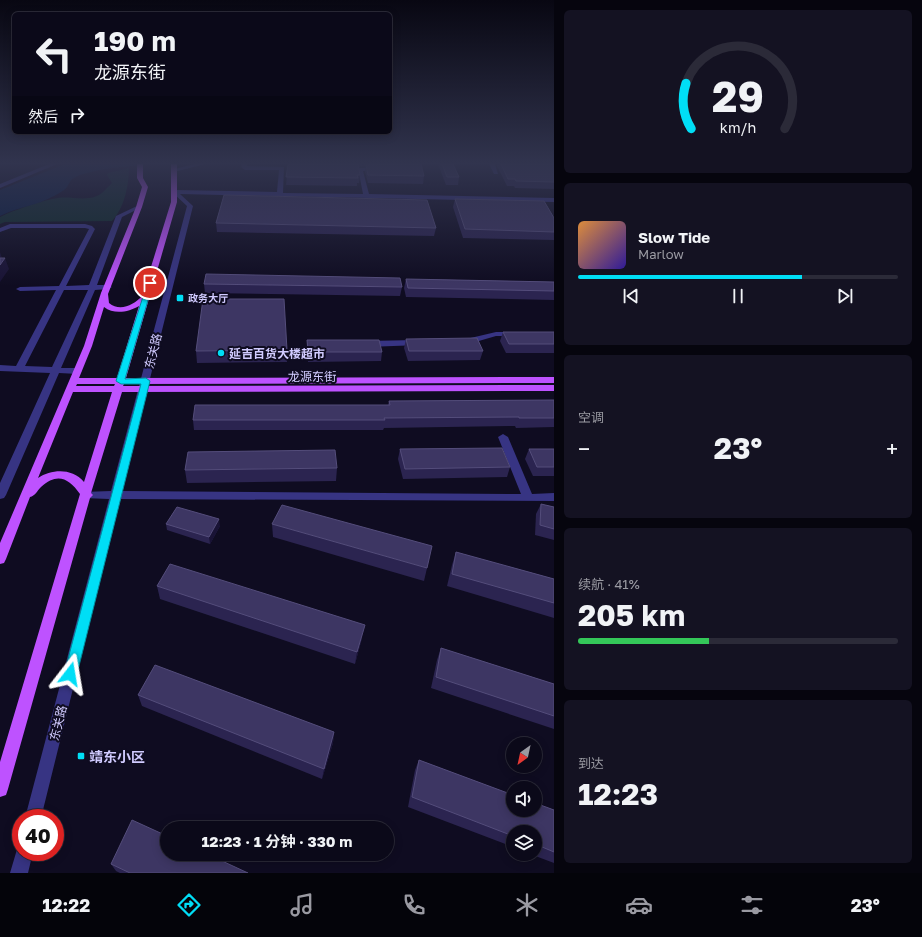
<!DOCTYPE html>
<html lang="zh">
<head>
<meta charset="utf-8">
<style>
  :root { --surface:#0b0919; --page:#141222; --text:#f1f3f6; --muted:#9a9aa2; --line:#2b2a38; --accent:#00def6 }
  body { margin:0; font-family:"Golos Text","Noto Sans SC",sans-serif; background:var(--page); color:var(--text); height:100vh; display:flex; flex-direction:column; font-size:15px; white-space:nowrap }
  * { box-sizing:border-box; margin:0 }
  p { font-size:13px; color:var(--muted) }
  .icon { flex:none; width:22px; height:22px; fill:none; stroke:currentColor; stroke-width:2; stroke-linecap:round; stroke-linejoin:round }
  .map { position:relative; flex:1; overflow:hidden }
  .panel { display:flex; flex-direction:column; gap:10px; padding:10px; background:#06050e; width:368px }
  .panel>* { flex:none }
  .hud { position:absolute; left:12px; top:12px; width:380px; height:122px; border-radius:6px; box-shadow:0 2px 10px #0003,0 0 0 1px var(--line); background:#0b0919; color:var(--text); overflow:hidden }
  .needle { width:26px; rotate:213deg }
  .tools { position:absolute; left:506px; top:737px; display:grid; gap:8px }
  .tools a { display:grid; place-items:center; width:36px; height:36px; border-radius:50%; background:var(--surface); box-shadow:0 2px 10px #0003,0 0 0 1px var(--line); font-size:20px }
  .speed { position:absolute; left:12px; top:809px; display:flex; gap:8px; font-size:20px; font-weight:700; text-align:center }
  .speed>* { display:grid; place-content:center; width:52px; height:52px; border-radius:50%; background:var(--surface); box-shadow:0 2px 10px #0003,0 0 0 1px var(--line); line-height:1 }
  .speed .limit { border:6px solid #d22; background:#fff; color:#111 }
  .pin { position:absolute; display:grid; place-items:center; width:34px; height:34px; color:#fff; margin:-17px; border:2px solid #fff; border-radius:50%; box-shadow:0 1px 4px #0007 }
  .me { position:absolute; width:44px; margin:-22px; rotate:14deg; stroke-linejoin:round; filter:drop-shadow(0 0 3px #0008) }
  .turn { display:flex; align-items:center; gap:14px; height:84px; padding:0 16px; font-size:18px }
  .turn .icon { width:52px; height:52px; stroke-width:2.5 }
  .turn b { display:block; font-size:28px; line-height:34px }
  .then { display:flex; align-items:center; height:38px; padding:0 16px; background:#0003; gap:8px; font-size:15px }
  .big { font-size:30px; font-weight:700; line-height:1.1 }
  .panel .card { flex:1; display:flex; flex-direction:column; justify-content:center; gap:6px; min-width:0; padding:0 14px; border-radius:6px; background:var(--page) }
  .panel .dial { align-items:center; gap:0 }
  .dial svg { height:104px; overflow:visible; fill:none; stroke:var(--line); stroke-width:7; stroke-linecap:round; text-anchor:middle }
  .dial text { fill:var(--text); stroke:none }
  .song { display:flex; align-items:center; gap:12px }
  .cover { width:48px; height:48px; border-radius:6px; background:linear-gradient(135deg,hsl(30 70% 55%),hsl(250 70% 35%)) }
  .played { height:4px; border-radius:2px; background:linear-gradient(90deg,var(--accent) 70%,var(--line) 70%) }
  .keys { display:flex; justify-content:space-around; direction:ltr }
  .heat { display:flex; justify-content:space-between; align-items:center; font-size:22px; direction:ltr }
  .charge { height:6px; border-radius:3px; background:linear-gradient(90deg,#34c759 41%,var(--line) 0) }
  .trip { position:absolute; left:160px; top:821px; width:234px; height:40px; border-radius:20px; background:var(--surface); box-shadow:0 2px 10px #0003,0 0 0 1px var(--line); font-weight:700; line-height:40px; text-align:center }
  .tab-bar { display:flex; height:64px; justify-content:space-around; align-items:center; background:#04040a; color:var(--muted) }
  .tab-bar .icon { width:28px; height:28px }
  .tab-bar .active { color:var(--accent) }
  .tab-bar b { font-size:18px; color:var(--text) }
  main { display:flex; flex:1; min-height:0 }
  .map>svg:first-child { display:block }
  .green { fill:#0e2b2a }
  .water { fill:#081e43 }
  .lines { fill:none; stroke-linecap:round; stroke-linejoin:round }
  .minor { fill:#373483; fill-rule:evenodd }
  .major { fill:#be52ff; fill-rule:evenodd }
  .wall { fill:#2b2450 }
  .shaded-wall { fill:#191335 }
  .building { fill:#3d3663; stroke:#544d7b }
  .route { fill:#00def6; stroke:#0090a0 }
  .poi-dot { fill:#00def6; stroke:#0f0c21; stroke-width:1.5 }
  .labels { text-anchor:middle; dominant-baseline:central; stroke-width:4; stroke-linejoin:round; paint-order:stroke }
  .far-poi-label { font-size:10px; font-weight:bold; fill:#d1cbff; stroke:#0f0c21; text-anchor:start }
  .street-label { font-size:12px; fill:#d1cbff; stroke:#0f0c21 }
  .poi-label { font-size:12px; font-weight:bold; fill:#d1cbff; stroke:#0f0c21; text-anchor:start }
  .near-poi-label { font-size:14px; font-weight:bold; fill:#d1cbff; stroke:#0f0c21; text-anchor:start }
</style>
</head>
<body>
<main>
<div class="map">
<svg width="554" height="873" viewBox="0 0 554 873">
  <rect width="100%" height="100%" fill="#0f0c21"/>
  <path class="green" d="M129,168C129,185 124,209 112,221L5,222L0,224V217C14,210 43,200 58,198C73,196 91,203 103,192C106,189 109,186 112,183L107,175L108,173Z"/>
  <path class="water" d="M65,164H155C135,166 91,168 74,178C69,181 70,183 67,187C64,192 44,201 38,203C25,207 12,210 0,216V190Z"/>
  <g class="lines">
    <g class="minor">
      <polygon points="49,164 57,164 0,188 0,184"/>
      <polygon points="194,164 205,164 174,172 171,170"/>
      <polygon points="241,164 247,164 247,166 284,167 283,193 363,194 358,168 394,166 392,164 398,164 400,168 397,170 363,171 369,194 554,198 554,202 180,194 193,206 122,491 521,494 498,437 503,434 508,437 532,494 554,493 554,501 120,499 41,818 25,818 109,499 83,498 81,495 83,492 111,491 187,206 172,192 175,190 277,192 279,170 245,170 242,168"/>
      <polygon points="489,164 495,164 498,174 494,174"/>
      <path d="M137,206L142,207L122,217L97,285H108L112,287L108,289L95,290L61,368H78L82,371L78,374L59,373L6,495L4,498L0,499V483L50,373L0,371V365L16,366L56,290L20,291L16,289L20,287L59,286L89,229L85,228H11L0,232V228L10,224H85L92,226L95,229L66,286L89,285L116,216ZM64,290H88L52,367L25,366Z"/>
      <polygon points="496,332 516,332 520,334 516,336 496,336 465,345 461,342 462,340"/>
      <polygon points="417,340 420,341 421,343 420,345 367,347 363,344 367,341"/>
      <polygon points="21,845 21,852 33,852 28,873 10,873 18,846"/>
    </g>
    <path class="major" d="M137,164H143V178L148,187L142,207L108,294L109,303C120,312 134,305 142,296L171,202V164H177V202L126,378L554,377V383L124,384L123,386L554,385V391L122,392L91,493L93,495L90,498L8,789L6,795L0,797V762L80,494C69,478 57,472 41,487C37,491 35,496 30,497L6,559L4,563L0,564V543L84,346L101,293L136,207L142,187L137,178ZM139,306L117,378H79L92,346L104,307C114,315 129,312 139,306ZM77,384H115L114,386H76ZM73,392H112L84,482C72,468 52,469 38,478Z"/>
  </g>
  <g class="wall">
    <polygon points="288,164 391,164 424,176 423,184 368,183 365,172 366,166 359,167 360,175 359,183 357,183 357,186 286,185"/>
    <polygon points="438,164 453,164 459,177 458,185 446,185"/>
    <polygon points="498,164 554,164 554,189 515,188 514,186 507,186 497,166"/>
    <polygon points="455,199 554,218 554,240 463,238 453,207"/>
    <polygon points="216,223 436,228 434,236 217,232"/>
    <polygon points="406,279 554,282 554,300 406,297 404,288"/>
    <polygon points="204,284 402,287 400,296 205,293"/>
    <polygon points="503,332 554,332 554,353 506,353 500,341"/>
    <polygon points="406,339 483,351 480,360 408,361 404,348"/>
    <polygon points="307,340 382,352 381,361 308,362 307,349"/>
    <polygon points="287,350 287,362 197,363 196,351"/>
    <polygon points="554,400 554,427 516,428 515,426 384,428 383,430 194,430 193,420 388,405 389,401"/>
    <polygon points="400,449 510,467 507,477 403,479 398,459"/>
    <polygon points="529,449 554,449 554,476 533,476 525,459"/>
    <polygon points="337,468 336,481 187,483 185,470"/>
    <polygon points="541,504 554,507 554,540 535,535 536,514"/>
    <polygon points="166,524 220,526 210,544 167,530"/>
    <polygon points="272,524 427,568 424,581 273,537"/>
    <polygon points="456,552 554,579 554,618 447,586 452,565"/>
    <polygon points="157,586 362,638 355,664 160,599"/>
    <polygon points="441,648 554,684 554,729 431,688 437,660"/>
    <polygon points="138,695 334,732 333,743 322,779 142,706"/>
    <polygon points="419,760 554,810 554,863 530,854 535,854 535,832 513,832 513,847 408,807 415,770"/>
    <polygon points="111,864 248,873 120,873 116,871"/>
  </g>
  <g class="shaded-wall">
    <polygon points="0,252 3,261 5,258 9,269 0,282"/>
    <polygon points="219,519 220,526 210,544 209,537"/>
    <polygon points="365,625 362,638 355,664 357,652"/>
    <polygon points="334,732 333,743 322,779 324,769"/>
  </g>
  <g class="building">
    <polygon points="288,164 358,164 360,175 357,175 358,178 286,177"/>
    <polygon points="398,164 421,164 424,176 368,175 366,165"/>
    <polygon points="442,164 453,164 459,177 447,177"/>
    <polygon points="501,164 554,164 554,182 516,181 515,179 508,179"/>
    <polygon points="224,195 427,200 436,228 216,223"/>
    <polygon points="455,199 544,201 554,218 554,232 465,229"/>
    <polygon points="0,258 5,258 0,265"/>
    <polygon points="206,274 400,278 402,287 204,284"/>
    <polygon points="406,279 554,282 554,291 408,288"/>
    <polygon points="203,299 284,299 287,350 196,351"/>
    <polygon points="503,332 554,332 554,344 509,344"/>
    <polygon points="477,338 483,351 409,351 406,339"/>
    <polygon points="307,340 379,340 382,352 308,352"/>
    <polygon points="554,400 554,418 519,418 519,417 384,418 385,420 193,420 195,405 390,405 389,401"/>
    <polygon points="502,448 510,467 405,469 400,449"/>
    <polygon points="529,449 554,449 554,467 537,467"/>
    <polygon points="335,450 337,468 185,470 188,452"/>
    <polygon points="541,504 554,507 554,529 540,525"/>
    <polygon points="282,505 432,546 427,568 272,524"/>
    <polygon points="177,507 219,519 209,537 166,524"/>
    <polygon points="456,552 554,579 554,603 452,574"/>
    <polygon points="170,564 365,625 357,652 157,586"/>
    <polygon points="441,648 554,684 554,716 436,677"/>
    <polygon points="155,665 334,732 324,769 138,695"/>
    <polygon points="419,760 513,795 513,810 535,810 535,803 554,810 554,852 535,844 535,832 513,832 513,836 412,797"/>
    <polygon points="132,820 167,836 167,854 207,854 248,873 130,873 111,864"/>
  </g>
  <linearGradient id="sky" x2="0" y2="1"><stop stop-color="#080712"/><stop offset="0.57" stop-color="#31344e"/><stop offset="1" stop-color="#31344e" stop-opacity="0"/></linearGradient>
  <rect width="554" height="286" fill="url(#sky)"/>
  <polygon class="route" points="148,281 153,283 125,379 146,378 150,381 77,674 75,678 70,680 66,678 64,674 141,384 121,384 116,381"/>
  <g class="poi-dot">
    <rect x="176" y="294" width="8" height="8" rx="2"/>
    <circle cx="221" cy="353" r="4"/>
    <rect x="77" y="752" width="8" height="8" rx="2"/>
  </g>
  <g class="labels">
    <g class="far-poi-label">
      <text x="188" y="298">政务大厅</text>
    </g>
    <g class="street-label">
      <text transform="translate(153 351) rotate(-76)">东关路</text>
      <text x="312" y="376">龙源东街</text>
      <text transform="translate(58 723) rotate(-76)">东关路</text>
    </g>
    <g class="poi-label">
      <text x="229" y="353">延吉百货大楼超市</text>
    </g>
    <g class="near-poi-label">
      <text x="89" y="756">靖东小区</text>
    </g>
  </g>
</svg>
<div class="tools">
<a><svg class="needle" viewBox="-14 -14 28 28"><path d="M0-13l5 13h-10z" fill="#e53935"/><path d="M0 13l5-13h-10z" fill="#9a9aa2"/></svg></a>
<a><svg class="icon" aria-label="sound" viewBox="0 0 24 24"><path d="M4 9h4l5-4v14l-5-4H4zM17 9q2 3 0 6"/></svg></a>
<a><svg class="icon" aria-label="layers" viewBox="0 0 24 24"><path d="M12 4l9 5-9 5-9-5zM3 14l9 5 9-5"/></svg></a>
</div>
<div class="speed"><div class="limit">40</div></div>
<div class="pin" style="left:150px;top:283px;background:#d93025"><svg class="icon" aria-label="arrive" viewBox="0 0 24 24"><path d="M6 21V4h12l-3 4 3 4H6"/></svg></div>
<svg class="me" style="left:70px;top:674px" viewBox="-20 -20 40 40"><path d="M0-17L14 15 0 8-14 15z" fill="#00def6" stroke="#fff" stroke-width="4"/></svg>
<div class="trip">12:23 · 1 分钟 · 330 m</div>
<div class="hud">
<div class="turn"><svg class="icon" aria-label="left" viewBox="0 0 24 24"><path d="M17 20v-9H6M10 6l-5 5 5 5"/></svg><div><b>190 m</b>龙源东街</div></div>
<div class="then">然后<svg class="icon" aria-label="right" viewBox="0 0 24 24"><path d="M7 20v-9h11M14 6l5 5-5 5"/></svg></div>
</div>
</div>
<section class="panel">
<div class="card dial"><svg viewBox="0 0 100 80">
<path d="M14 69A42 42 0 1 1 86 69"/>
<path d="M14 69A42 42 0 0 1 10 34" stroke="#00def6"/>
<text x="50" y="56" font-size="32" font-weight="700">29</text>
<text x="50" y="72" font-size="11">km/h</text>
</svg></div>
<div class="card">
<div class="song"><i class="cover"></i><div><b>Slow Tide</b><p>Marlow</p></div></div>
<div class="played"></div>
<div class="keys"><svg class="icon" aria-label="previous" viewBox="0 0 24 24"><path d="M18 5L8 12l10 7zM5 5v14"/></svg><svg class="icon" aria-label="pause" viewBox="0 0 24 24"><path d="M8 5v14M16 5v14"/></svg><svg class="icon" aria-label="next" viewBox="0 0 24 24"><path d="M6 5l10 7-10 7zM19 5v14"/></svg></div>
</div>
<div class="card"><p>空调</p>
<div class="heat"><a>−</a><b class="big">23°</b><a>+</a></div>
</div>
<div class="card"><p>续航 · 41%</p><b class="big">205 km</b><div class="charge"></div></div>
<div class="card"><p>到达</p><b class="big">12:23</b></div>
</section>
</main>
<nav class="tab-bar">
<b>12:22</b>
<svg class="icon active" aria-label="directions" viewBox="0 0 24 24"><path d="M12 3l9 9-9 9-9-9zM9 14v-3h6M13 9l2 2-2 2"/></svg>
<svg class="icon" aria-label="music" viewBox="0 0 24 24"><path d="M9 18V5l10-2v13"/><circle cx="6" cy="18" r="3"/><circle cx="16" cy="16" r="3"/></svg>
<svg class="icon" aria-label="phone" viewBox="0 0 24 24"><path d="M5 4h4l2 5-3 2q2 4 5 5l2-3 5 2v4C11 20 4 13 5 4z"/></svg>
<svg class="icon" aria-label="climate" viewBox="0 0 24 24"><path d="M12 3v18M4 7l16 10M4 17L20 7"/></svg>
<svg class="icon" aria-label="car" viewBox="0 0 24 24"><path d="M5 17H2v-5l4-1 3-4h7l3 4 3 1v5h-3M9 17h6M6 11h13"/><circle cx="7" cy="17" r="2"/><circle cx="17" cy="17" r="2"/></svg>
<svg class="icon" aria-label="filters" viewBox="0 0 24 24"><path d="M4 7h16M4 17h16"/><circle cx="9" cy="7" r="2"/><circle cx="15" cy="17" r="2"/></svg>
<b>23°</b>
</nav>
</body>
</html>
